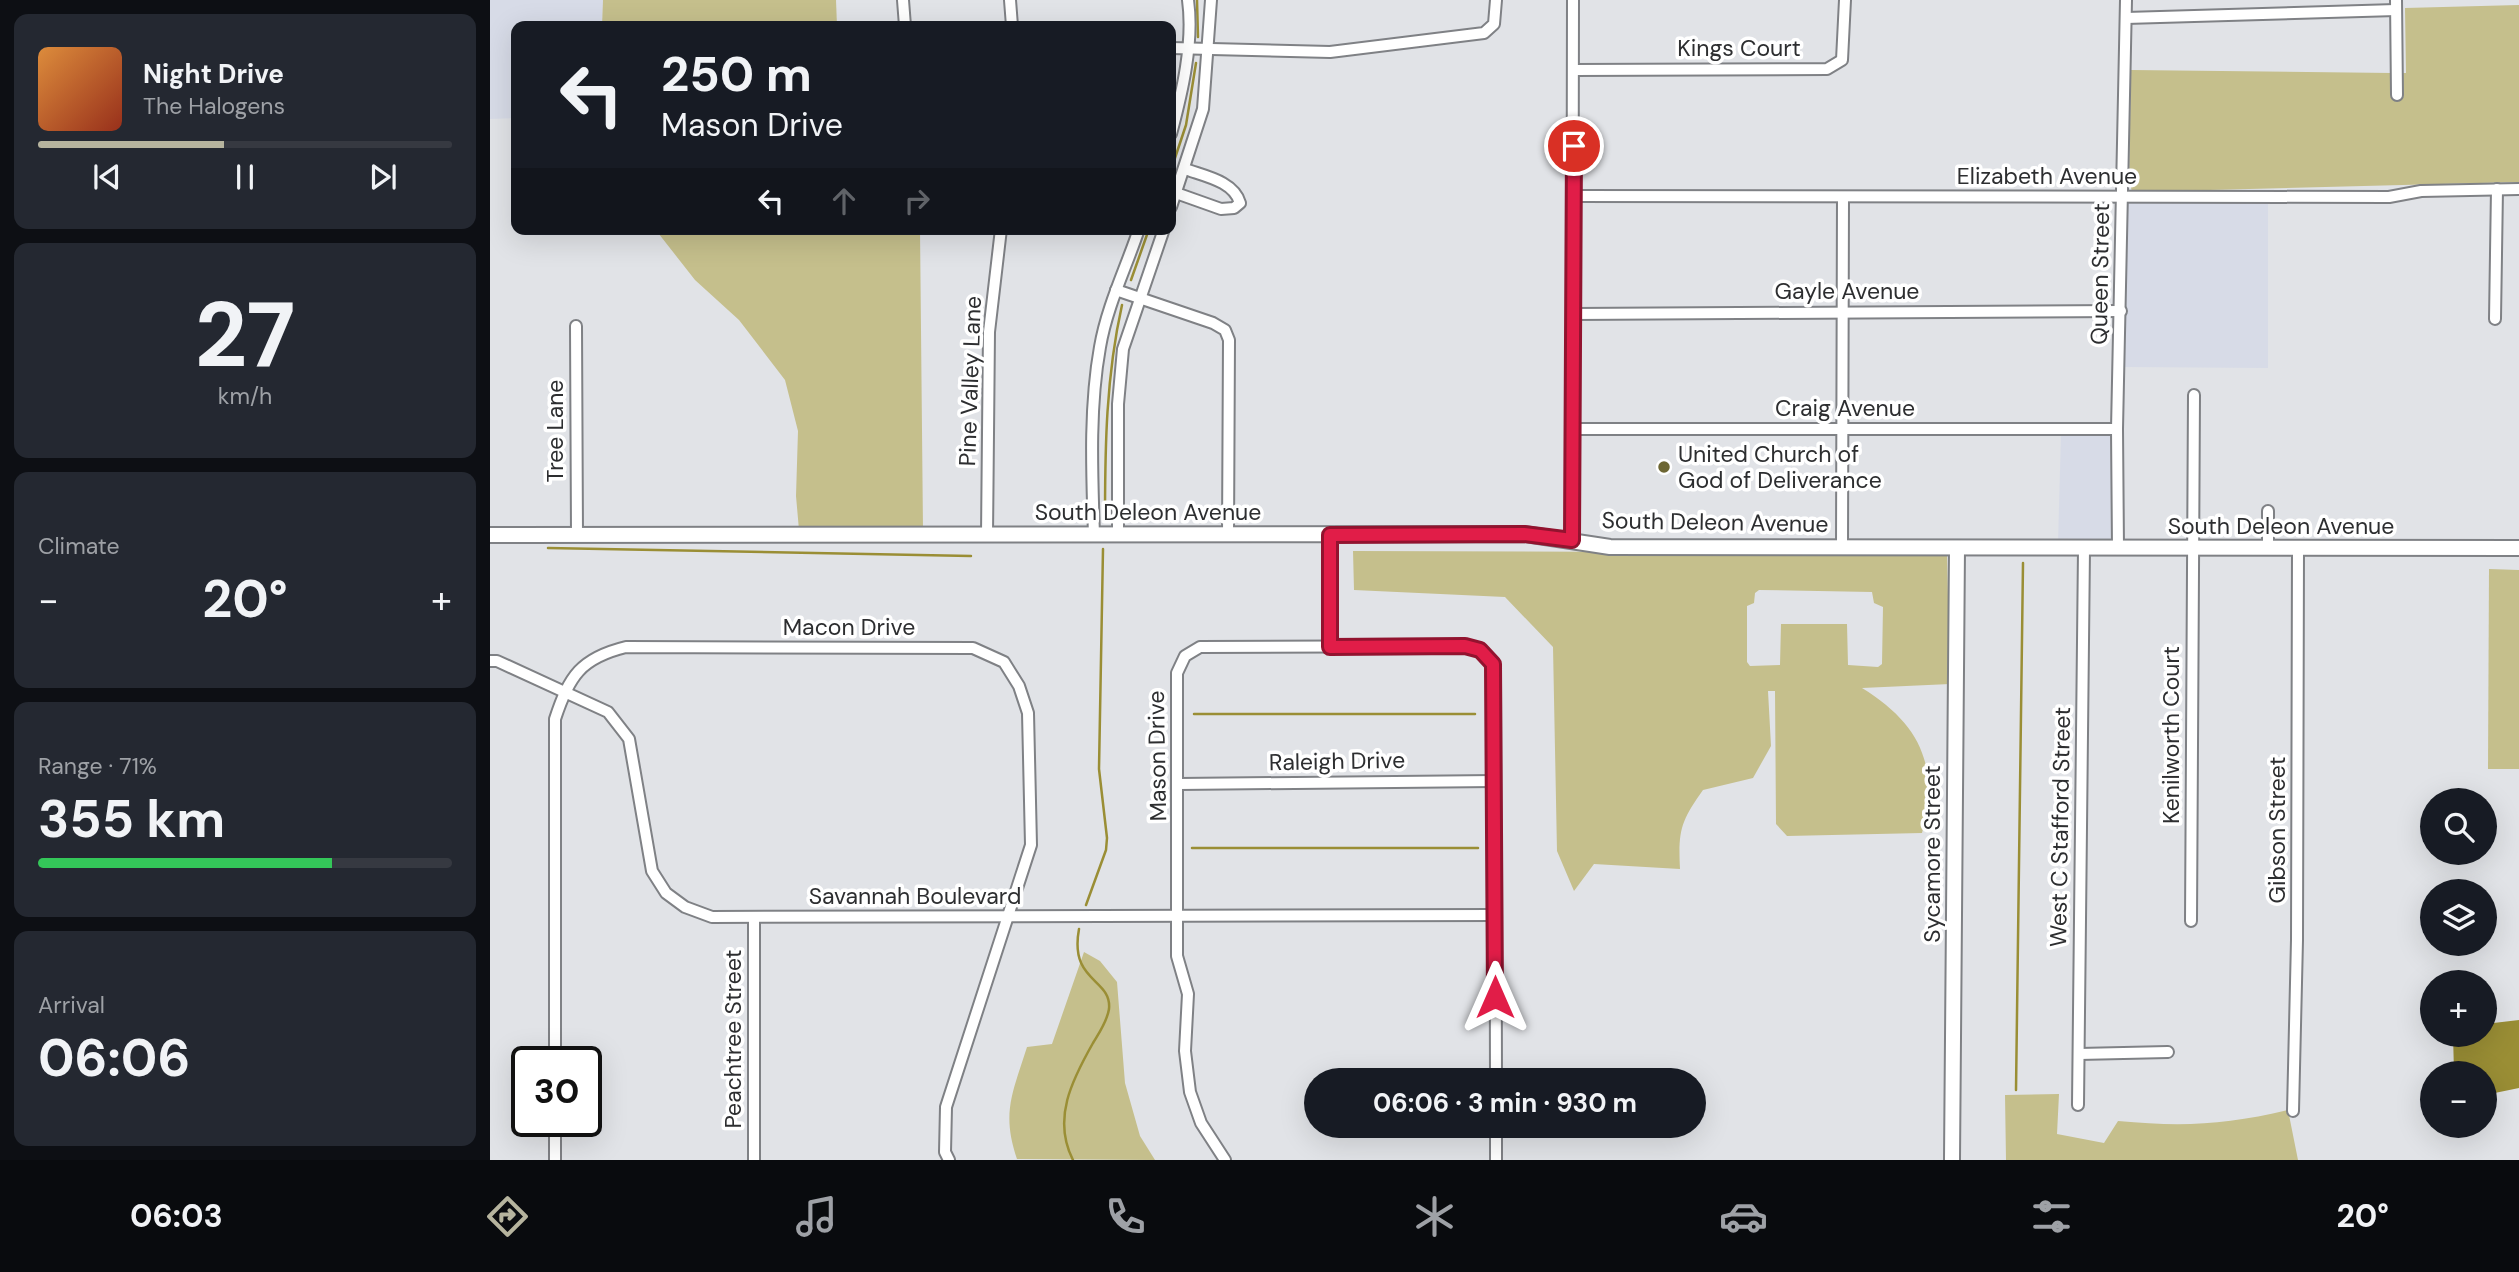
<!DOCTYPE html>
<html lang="en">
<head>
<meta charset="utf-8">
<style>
  :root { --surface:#171b24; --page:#242831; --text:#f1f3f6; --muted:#9ea1a6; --line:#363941; --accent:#b6b49e }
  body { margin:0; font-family:"DM Sans",sans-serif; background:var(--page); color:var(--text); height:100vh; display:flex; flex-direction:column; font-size:26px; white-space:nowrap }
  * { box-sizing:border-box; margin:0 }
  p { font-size:23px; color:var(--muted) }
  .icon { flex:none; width:38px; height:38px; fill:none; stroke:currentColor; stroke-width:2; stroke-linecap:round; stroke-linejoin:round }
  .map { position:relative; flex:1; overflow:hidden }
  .sheet { display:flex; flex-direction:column; gap:14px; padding:14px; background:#0d0f14; width:490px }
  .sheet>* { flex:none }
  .banner { position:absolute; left:21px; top:21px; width:665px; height:214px; border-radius:14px; box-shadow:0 7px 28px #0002; background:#171b24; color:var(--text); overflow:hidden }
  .buttons { position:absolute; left:1930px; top:788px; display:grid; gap:14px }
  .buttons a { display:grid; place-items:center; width:77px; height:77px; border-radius:50%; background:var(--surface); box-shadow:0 7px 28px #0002; font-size:35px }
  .speed { position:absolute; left:21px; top:1046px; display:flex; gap:14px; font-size:35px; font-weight:700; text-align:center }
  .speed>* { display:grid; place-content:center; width:91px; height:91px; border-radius:50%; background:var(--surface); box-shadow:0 7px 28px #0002; line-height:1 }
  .speed .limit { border:4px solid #111; border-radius:10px; background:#fff; color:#111 }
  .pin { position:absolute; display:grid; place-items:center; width:60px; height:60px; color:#fff; margin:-30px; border:4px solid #fff; border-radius:50%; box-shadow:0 2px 7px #0007 }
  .me { position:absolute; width:77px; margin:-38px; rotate:0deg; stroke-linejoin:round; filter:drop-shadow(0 0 5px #0008) }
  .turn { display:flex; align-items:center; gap:24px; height:147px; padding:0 35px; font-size:32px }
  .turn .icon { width:91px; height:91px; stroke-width:2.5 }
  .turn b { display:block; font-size:49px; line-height:60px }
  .lanes { display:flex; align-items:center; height:66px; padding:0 35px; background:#0003; justify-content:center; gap:35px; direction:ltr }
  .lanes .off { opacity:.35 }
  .big { font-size:52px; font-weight:700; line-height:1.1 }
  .sheet .card { flex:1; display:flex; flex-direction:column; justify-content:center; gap:10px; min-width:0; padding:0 24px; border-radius:14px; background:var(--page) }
  .sheet .dial { align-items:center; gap:0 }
  .dial b { font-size:91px; line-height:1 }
  .song { display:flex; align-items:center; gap:21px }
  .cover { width:84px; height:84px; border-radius:10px; background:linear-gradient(135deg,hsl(30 70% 55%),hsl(10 70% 35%)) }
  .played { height:7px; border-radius:4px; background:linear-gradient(90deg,var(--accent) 45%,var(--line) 45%) }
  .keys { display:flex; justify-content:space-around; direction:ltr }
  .heat { display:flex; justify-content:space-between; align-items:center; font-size:38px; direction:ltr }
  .charge { height:10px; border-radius:5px; background:linear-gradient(90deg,#34c759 71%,var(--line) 0) }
  .trip { position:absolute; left:814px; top:1068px; width:402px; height:70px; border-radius:35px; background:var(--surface); box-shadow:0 7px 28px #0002; font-weight:700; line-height:70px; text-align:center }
  .menu { display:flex; height:112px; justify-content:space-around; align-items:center; background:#090b0e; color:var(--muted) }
  .menu .icon { width:49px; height:49px }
  .menu .selected { color:var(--accent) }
  .menu b { font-size:32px; color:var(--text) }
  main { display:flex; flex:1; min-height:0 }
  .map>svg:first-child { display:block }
  .built { fill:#d7dbe7 }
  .green { fill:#c5bf8c; fill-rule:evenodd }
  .water { fill:#9a8e35 }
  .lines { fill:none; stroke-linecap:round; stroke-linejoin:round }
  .stream { stroke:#9a8e35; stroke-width:2.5 }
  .street-casing { stroke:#7f8185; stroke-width:14 }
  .secondary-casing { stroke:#7f8185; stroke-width:18 }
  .street { stroke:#fff; stroke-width:10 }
  .secondary { stroke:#fff; stroke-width:14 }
  .route-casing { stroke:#92132f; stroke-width:18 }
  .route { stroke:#e11d48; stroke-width:12 }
  .poi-dot { fill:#6d6633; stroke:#fff; stroke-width:2.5 }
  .labels { text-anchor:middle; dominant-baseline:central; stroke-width:7; stroke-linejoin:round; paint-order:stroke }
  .street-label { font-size:23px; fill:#2d2e30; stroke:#fff }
  .poi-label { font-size:23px; fill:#2d2e30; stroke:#fff; text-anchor:start }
</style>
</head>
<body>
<main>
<section class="sheet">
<div class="card">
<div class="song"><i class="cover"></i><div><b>Night Drive</b><p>The Halogens</p></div></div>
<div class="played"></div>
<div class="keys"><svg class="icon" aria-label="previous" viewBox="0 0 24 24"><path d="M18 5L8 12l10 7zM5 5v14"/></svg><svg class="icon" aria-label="pause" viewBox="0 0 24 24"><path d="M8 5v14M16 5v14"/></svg><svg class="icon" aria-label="next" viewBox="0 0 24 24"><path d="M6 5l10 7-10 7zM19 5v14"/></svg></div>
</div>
<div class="card dial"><b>27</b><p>km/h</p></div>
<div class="card"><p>Climate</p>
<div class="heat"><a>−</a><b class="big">20°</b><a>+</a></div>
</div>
<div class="card"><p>Range · 71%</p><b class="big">355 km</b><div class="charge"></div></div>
<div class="card"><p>Arrival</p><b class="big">06:06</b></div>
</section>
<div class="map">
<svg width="2029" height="1160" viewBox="0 0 2029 1160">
  <rect width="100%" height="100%" fill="#e1e3e7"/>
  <g class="built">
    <polygon points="0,0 113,0 112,26 26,26 26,118 0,119"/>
    <polygon points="1638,201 1778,201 1778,368 1635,367"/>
    <polygon points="1571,434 1622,434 1623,543 1568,544"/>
  </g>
  <g class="green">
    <polygon points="113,0 346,0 347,26 112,26"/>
    <polygon points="2029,5 2029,182 1642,192 1639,179 1641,70 1902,73 1902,100 1912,100 1912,73 1916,73 1915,8"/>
    <polygon points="165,229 430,229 433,530 309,530 306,496 308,431 295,380 249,320 205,280"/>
    <path d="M863,551L1457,553L1460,684L1372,688C1430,724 1450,765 1432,833L1297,836L1286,824L1285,691H1278L1281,746L1263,778L1213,790C1191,821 1188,830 1190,869L1104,864L1084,891L1067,851L1063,647L1015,597L864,590ZM1269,590L1382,592L1384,603L1393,607L1392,664L1388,667L1358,665L1357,624H1291L1290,665L1260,666L1257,662V606L1264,603L1265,593Z"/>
    <polygon points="1999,569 2029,570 2029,769 1998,769"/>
    <path d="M594,952L610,961L627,982L635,1083L650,1136L665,1160L527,1159C511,1112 523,1092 537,1047L562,1044Z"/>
    <path d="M1569,1094L1567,1134L1614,1143L1628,1121C1692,1127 1735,1125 1798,1110L1808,1160H1516L1515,1095Z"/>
  </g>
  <polygon class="water" points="2029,1020 2029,1088 1995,1095 1995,1073 1964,1073 1963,1034 1995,1034 1995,1024"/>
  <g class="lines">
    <g class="stream">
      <polyline points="707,0 708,37"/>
      <polyline points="683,164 696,125 706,63"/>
      <polyline points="641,280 659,229"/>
      <path d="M615,520C615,446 616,377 632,305"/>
      <polyline points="58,548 481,556"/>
      <polyline points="704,714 985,714"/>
      <polyline points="702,848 988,848"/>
      <polyline points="596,905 616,850 617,838 609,769 613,549"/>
      <polyline points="1526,1090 1533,563"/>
      <path d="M583,1160C562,1119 582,1080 603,1043C609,1033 617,1022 619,1009C622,978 579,983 589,929"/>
    </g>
    <defs>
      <g id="street">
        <polyline points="413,0 415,26"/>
        <polyline points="520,0 522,26"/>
        <polyline points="1906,0 1907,95"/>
        <polyline points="1636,18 1906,10"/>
        <polyline points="681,48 840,52 994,33 1004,24 1006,0"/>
        <polyline points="1083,70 1337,69 1352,60 1355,0"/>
        <path d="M681,134C692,93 704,43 698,0"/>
        <path d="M686,193L731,209L744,208L750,203C744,181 714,176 695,169"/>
        <polyline points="1085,196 1899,197 1931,191 2029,189"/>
        <polyline points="681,207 713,109 721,0"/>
        <polyline points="626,290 723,323 735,330 739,340 738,535"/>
        <polyline points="1084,314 1631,311"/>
        <polyline points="2005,319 2007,189"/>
        <polyline points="86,326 87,535"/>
        <polyline points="1083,429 1627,429"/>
        <polyline points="497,535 499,332 511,229"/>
        <path d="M604,535C602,473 599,408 610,347C617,306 636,268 649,229"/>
        <polyline points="628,535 628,404 633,349 674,229"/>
        <polyline points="840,535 840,647"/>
        <polyline points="1082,540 1083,0"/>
        <polyline points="1352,547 1353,197"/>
        <polyline points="1628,548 1627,429 1636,0"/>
        <polyline points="1778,549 1778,511"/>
        <polyline points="0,661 7,661 118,712 139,739 162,871 176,893 195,907 222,917 1005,915"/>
        <polyline points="689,784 1005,781"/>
        <polyline points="264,918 264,1160"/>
        <polyline points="1701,921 1704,395"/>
        <polyline points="1589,1054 1678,1052"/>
        <path d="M65,1062V719C79,676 91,658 136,647L483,648L514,662L529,686L538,713L541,845L456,1107L455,1152L459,1160"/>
        <polyline points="1588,1105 1594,549"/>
        <polyline points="1803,1111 1807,940 1808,549"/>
        <polyline points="65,1122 65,1160"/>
        <polyline points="1006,1125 1006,1160"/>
        <path d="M735,1160L711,1123L700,1092L695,1051L698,994L687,956V673L695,656L710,647L975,646C996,649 1004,661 1005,681L1006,1080"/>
      </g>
      <g id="secondary">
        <polyline points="0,535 1034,534 1120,547 2029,548"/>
        <polyline points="1462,1160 1467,548"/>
      </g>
    </defs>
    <use href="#street" class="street-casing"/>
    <use href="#secondary" class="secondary-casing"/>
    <use href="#street" class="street"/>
    <use href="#secondary" class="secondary"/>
  </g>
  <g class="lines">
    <defs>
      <polyline id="route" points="1005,997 1003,664 990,650 975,646 840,647 840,535 1034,534 1082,540 1084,146"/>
    </defs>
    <use href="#route" class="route-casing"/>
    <use href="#route" class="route"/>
  </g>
  <circle class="poi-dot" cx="1174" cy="467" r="7"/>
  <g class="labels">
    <g class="street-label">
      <text x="1249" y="48">Kings Court</text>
      <text x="1557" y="176">Elizabeth Avenue</text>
      <text transform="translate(1610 274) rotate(-89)">Queen Street</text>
      <text x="1357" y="291">Gayle Avenue</text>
      <text transform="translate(480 381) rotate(-88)">Pine Valley Lane</text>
      <text x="1355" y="408">Craig Avenue</text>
      <text transform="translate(65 431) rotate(-90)">Tree Lane</text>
      <text x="658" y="512">South Deleon Avenue</text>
      <text transform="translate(1225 522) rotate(1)">South Deleon Avenue</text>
      <text x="1791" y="526">South Deleon Avenue</text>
      <text x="359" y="627">Macon Drive</text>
      <text transform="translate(1681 735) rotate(-90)">Kenilworth Court</text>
      <text transform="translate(667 756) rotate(-91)">Mason Drive</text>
      <text transform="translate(847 761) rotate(-1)">Raleigh Drive</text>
      <text transform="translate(1570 827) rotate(-89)">West C Stafford Street</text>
      <text transform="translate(1787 830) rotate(-90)">Gibson Street</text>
      <text transform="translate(1442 854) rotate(-90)">Sycamore Street</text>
      <text x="425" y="896">Savannah Boulevard</text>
      <text transform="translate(243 1039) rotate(-90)">Peachtree Street</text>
    </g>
    <g class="poi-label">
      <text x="1188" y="454">United Church of<tspan x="1188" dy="26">God of Deliverance</tspan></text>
    </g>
  </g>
</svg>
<div class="buttons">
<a><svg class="icon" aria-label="search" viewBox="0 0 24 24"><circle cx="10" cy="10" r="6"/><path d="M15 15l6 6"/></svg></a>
<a><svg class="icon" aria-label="layers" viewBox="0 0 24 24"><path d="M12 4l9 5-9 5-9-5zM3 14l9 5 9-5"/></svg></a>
<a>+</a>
<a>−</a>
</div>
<div class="speed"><div class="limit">30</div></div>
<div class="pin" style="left:1084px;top:146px;background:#d93025"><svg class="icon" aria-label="arrive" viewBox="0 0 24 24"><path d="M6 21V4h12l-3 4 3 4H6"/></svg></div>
<svg class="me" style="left:1005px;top:997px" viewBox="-20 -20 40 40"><path d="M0-17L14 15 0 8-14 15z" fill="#e11d48" stroke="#fff" stroke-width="4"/></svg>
<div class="trip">06:06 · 3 min · 930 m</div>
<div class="banner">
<div class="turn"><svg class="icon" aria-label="left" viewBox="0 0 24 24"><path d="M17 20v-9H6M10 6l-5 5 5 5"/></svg><div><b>250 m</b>Mason Drive</div></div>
<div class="lanes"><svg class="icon" aria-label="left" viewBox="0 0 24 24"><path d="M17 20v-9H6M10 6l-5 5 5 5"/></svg><svg class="icon off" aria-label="ahead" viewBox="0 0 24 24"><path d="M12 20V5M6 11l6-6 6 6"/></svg><svg class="icon off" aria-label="right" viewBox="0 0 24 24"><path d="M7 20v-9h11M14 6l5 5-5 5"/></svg></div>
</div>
</div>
</main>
<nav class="menu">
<b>06:03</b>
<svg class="icon selected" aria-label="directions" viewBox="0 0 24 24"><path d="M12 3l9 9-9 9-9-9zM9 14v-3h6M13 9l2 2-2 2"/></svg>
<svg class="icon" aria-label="music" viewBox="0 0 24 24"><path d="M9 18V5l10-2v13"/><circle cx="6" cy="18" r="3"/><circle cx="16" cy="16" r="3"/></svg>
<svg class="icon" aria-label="phone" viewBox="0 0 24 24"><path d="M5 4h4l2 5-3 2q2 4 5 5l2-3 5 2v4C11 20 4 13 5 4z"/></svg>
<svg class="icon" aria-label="climate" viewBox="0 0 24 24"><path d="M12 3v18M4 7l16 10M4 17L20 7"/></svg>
<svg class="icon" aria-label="car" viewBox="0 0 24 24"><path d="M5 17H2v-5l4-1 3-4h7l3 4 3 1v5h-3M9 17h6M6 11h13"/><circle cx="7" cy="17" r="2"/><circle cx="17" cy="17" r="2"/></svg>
<svg class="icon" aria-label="filters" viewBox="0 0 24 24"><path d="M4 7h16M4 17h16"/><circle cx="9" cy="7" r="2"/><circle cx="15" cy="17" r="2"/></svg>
<b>20°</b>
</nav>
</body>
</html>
